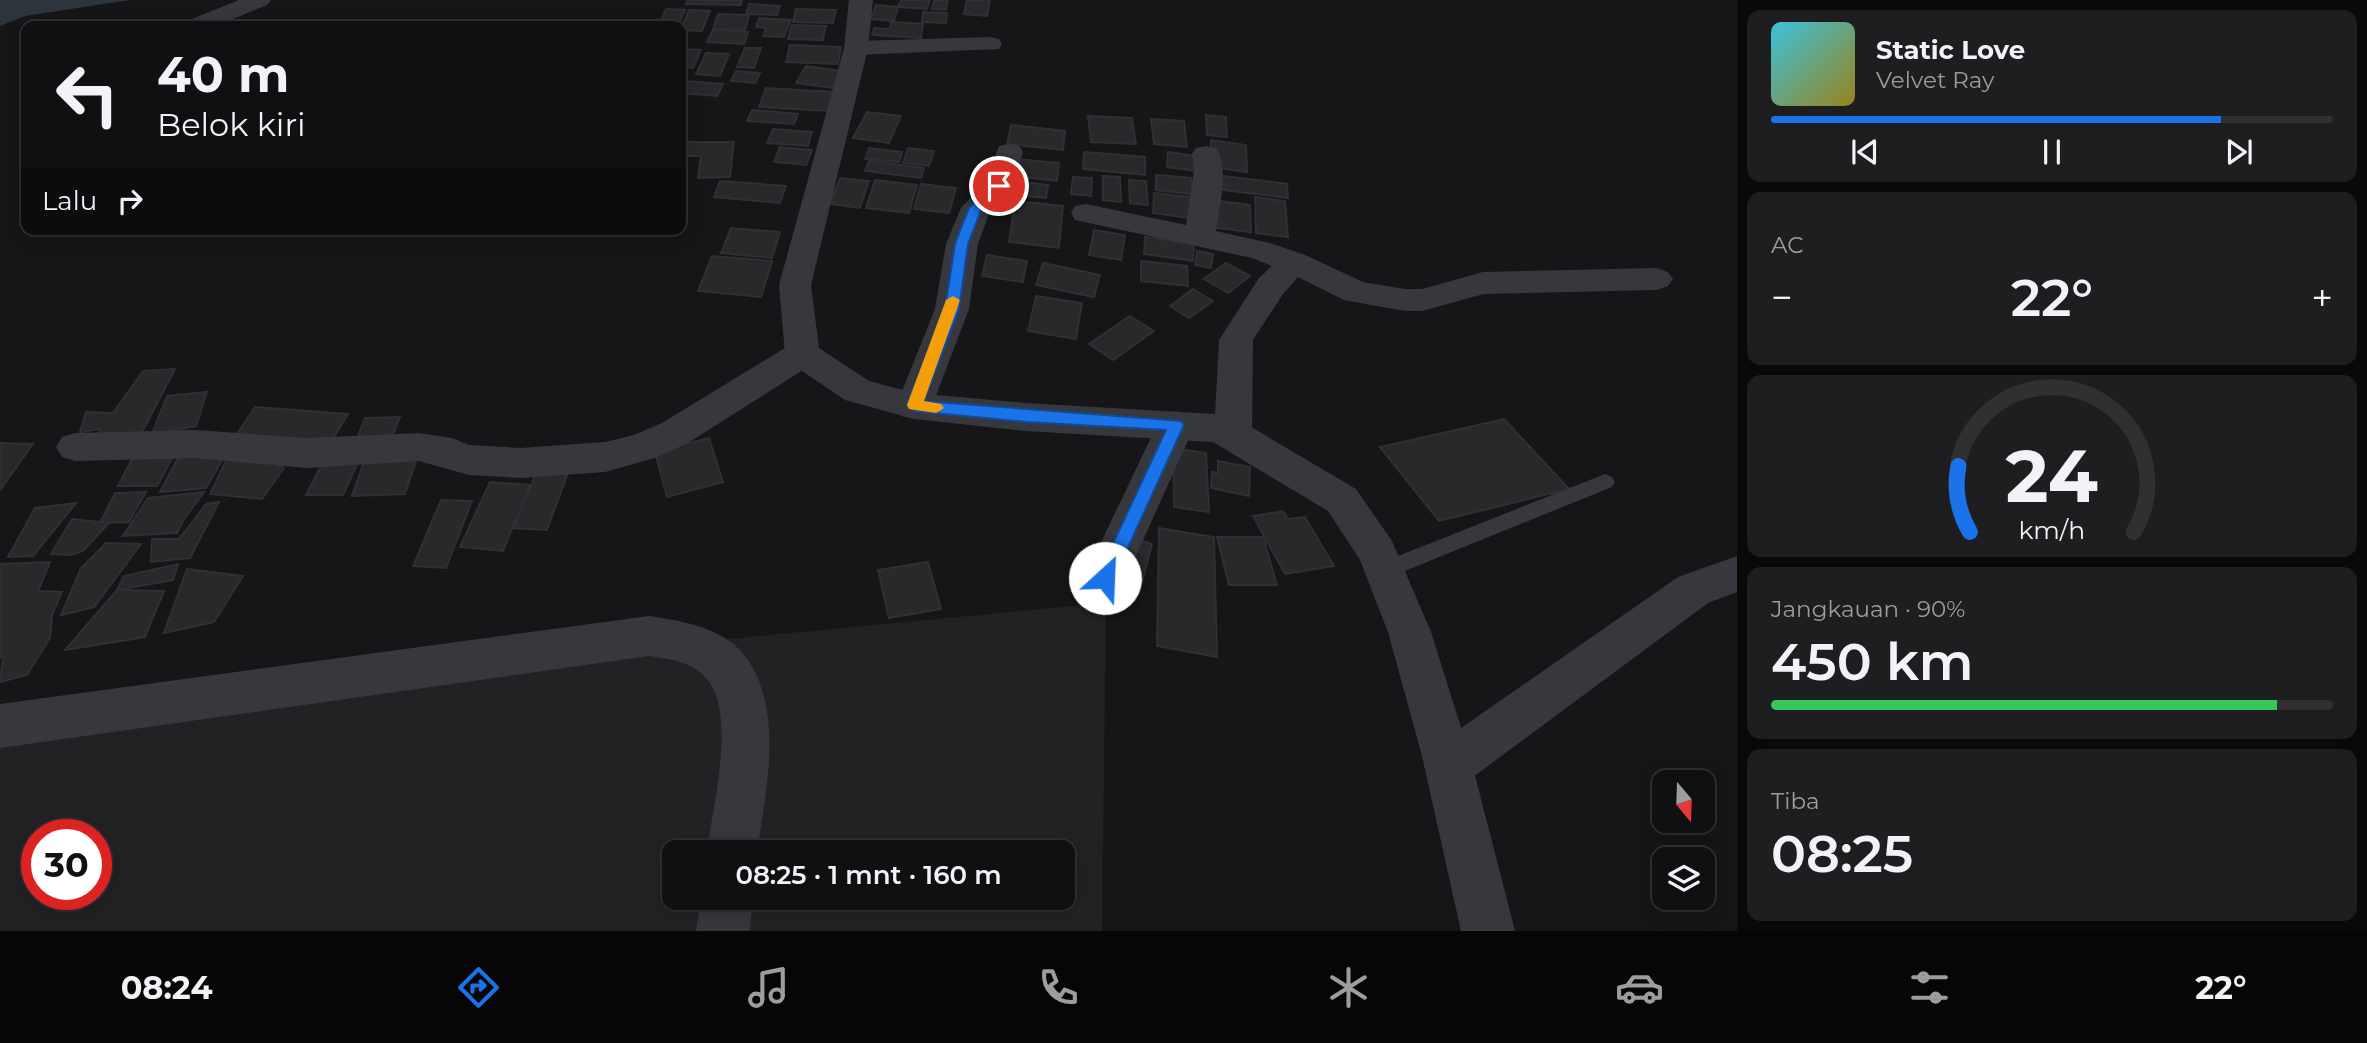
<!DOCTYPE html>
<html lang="id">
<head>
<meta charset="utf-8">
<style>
  :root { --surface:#101012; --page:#1e1e20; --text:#f1f3f6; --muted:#9c9d9f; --line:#303032; --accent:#1a73e8 }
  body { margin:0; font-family:Montserrat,sans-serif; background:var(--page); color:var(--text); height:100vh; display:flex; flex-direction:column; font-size:26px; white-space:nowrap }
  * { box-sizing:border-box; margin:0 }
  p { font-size:23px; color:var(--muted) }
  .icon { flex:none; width:38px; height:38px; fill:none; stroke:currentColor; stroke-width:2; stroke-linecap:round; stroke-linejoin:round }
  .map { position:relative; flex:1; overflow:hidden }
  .panel { display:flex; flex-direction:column; gap:10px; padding:10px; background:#09090a; width:630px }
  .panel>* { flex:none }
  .guide { position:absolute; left:21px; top:21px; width:665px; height:214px; border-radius:14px; box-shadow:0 4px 18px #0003,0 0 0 2px var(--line); background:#101012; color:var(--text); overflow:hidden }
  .needle { width:46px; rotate:161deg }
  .fabs { position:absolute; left:1652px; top:770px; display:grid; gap:14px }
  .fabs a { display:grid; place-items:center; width:63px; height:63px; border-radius:14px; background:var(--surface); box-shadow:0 4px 18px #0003,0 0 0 2px var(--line); font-size:35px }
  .speed { position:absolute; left:21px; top:819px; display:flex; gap:14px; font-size:35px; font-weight:700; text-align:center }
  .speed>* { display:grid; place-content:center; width:91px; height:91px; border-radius:50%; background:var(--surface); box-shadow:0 4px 18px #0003,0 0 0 2px var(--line); line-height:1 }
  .speed .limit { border:10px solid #d22; background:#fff; color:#111 }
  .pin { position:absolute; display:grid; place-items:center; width:60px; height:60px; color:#fff; margin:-30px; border:4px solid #fff; border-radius:50%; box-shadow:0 2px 7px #0007 }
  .me { position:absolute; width:77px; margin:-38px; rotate:25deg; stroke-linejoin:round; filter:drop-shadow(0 0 5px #0008) }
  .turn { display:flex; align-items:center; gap:24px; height:147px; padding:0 21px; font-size:32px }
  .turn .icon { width:91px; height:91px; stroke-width:2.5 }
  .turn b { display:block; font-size:49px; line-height:60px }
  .then { display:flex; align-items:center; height:66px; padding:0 21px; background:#0003; gap:14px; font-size:26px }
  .big { font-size:52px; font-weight:600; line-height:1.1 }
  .panel .card { flex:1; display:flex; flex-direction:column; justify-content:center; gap:10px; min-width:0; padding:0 24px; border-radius:14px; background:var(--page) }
  .panel .dial { align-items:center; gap:0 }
  .dial svg { height:182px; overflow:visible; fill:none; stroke:var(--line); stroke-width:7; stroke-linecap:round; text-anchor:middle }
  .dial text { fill:var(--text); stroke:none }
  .song { display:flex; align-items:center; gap:21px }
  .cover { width:84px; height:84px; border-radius:10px; background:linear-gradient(135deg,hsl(190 70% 55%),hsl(50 70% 35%)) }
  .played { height:7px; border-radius:4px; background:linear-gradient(90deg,var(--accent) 80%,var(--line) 80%) }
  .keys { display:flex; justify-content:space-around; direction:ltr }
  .heat { display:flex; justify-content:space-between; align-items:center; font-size:38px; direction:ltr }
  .charge { height:10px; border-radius:5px; background:linear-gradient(90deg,#34c759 90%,var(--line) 0) }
  .trip { position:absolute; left:662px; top:840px; width:413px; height:70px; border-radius:14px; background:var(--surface); box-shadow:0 4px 18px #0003,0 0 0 2px var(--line); font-weight:600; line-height:70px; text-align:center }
  .menu { display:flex; height:112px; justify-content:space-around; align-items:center; background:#060607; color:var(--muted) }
  .menu .icon { width:49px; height:49px }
  .menu .active { color:var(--accent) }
  .menu b { font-size:32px; color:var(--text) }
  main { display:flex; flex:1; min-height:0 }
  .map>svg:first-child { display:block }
  .built { fill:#222225; fill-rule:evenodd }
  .water { fill:#2c353c }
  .building { fill:#29292c; stroke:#303034; stroke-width:2 }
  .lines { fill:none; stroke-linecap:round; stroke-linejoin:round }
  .service { fill:#37383d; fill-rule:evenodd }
  .minor { fill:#37383d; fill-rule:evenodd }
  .tertiary { fill:#37383d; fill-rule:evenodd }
  .route { fill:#1a73e8; stroke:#114b97; stroke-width:2 }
  .slow { fill:#f59e0b }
</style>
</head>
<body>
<main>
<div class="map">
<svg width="1737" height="931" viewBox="0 0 1737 931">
  <rect width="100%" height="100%" fill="#161618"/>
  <path class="built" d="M1106,603L1102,931H0V708ZM37,835H96V894H37ZM674,852H1062V898H674Z"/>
  <polygon class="water" points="0,0 130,0 25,16 0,26"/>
  <g class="building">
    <polygon points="688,0 742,0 741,5 686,4"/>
    <polygon points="901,0 930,0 927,9 898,7"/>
    <polygon points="934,0 948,0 946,10 932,9"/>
    <polygon points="967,0 990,0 987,16 964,14"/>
    <polygon points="749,4 780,6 777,15 746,14"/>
    <polygon points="876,5 898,7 894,21 871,19"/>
    <polygon points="666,9 685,10 678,26 658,26"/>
    <polygon points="796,9 836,10 833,23 793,22"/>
    <polygon points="689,10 710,11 702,31 681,30"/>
    <polygon points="923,12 947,13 946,23 922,22"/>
    <polygon points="718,14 749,15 745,30 713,29"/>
    <polygon points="759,18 791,20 784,37 763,36 766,28 756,27"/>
    <polygon points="891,22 923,24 921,38 872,35 874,28 890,29"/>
    <polygon points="792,25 826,26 823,40 788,39"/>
    <polygon points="713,30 748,32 744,44 707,42"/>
    <polygon points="790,45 841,47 838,64 786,62"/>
    <polygon points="745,48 761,48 754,68 737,67"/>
    <polygon points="681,49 701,50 693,68 681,67"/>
    <polygon points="706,53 729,54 720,76 696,74"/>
    <polygon points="806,66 842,71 833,88 796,83"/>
    <polygon points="736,71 760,73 755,83 731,81"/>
    <polygon points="685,81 723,84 717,96 681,93"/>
    <polygon points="766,88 833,92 829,111 759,107"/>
    <polygon points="752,110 798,114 794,124 747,121"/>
    <polygon points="867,112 901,116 889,143 853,138"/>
    <polygon points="1206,115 1226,117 1227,137 1207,135"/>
    <polygon points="1088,116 1132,118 1136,144 1091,142"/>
    <polygon points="1151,119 1184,121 1187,147 1154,144"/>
    <polygon points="1011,125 1065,131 1063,150 1007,144"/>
    <polygon points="773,129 812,132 808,146 767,143"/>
    <polygon points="1211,140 1246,145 1247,172 1211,167"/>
    <polygon points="681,142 734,142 730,177 698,178 701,156 681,156"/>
    <polygon points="780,147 812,150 806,165 774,162"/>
    <polygon points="869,148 902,152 899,162 865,159"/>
    <polygon points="908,148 934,151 929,166 903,163"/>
    <polygon points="1084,152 1145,157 1145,175 1083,169"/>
    <polygon points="1168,152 1198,156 1197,171 1167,167"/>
    <polygon points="1016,159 1059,163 1057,181 1013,176"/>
    <polygon points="869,161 924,168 921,178 865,171"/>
    <polygon points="1156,175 1191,178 1192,194 1156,190"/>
    <polygon points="1216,175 1287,184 1288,198 1216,189"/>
    <polygon points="1103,176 1120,177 1121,202 1103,200"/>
    <polygon points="1073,177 1092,178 1091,196 1071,194"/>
    <polygon points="840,178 869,181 860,208 830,204"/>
    <polygon points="875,180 917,185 909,213 866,208"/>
    <polygon points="1129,180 1146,181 1148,205 1130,203"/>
    <polygon points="720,181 786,186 780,203 714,197"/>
    <polygon points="1016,181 1048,185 1046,198 1014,195"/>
    <polygon points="921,184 956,188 949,213 914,209"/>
    <polygon points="1154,193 1190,197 1189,218 1153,213"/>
    <polygon points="1255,197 1285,201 1288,237 1256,233"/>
    <polygon points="1211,200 1250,205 1251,232 1210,227"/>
    <polygon points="1015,201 1063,206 1059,248 1009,242"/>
    <polygon points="731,228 780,232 772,258 721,253"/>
    <polygon points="1094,230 1125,235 1121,260 1089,255"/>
    <polygon points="1145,237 1194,244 1193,261 1144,254"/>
    <polygon points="1197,251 1213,254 1211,268 1195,265"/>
    <polygon points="987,255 1027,261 1023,282 982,276"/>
    <polygon points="712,256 772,261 761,297 698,291"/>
    <polygon points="1141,261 1187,266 1188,286 1141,281"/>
    <polygon points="1043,263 1100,275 1094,297 1036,285"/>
    <polygon points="1226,263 1250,276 1228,293 1204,279"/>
    <polygon points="1193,289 1213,301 1189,318 1170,306"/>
    <polygon points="1036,296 1082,303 1076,339 1028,331"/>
    <polygon points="1130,316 1154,331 1113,360 1089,344"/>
    <polygon points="175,369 136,444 98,442 100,429 80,432 86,412 113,413 143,371"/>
    <polygon points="207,392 196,426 152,434 167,396"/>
    <polygon points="255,407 348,414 327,449 231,443"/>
    <polygon points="400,417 389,445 354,446 365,418"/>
    <polygon points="1504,419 1569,489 1439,521 1380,447"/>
    <polygon points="709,438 723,482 667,497 655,452"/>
    <polygon points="0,443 33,444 0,490"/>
    <polygon points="229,448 206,488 160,492 180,454"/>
    <polygon points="1173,448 1206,453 1209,512 1174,507"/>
    <polygon points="419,452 405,494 352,496 367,454"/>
    <polygon points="175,453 157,486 118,486 134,455"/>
    <polygon points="326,456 361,456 343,495 306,495"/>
    <polygon points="228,457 266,460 284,468 262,499 210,494"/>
    <polygon points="1218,461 1250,467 1249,496 1211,488 1212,472 1218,473"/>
    <polygon points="538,468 569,470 547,530 514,528"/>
    <polygon points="490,482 530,485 503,551 460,547"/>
    <polygon points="146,492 129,522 100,523 115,493"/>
    <polygon points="204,492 184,519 177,533 123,536 148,498"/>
    <polygon points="441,500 472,501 446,568 413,566"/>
    <polygon points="219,502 190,558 151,562 152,539 179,539 206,504"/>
    <polygon points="76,503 33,556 8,557 35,508"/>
    <polygon points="1283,511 1288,519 1305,517 1334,566 1285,574 1253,516"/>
    <polygon points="72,519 109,523 83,551 71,555 51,554"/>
    <polygon points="1159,528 1214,537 1217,657 1157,646"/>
    <polygon points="1217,537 1263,537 1277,585 1229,585"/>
    <polygon points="1136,539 1152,544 1139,594 1123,588"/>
    <polygon points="106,543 141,544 94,607 61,615 81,568"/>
    <polygon points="50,562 38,591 62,592 52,615 50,638 27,675 0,682 3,657 0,658 0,564"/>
    <polygon points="928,562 941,609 889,618 878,570"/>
    <polygon points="178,564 173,580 117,590 124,576"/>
    <polygon points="187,569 243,576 214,622 164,633"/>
    <polygon points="117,590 164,591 145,637 65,650"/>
  </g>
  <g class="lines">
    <polygon class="service" points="1605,474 1612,477 1615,482 1612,487 1385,579 1378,576 1375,570 1378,564"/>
    <g class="minor">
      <polygon points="239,0 271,0 267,5 216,26 184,26 187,21"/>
      <polygon points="990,37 999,39 1002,44 999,49 856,55 847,53 844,48 847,43 856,41"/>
      <polygon points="1009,144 1019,146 1023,152 1014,186 990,211 978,244 969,309 932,406 927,416 914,419 901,416 896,406 935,309 946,244 961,208 985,183 999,146"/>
      <path d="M1206,146L1216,148C1230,169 1219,208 1216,231L1270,243L1305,255L1363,282L1405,289H1422L1483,272L1657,268L1668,272L1673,279L1668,286L1657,290L1484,294L1422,311H1405L1344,300L1298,277L1283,294L1253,340L1252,434L1246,444L1233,448L1220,444L1214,434L1219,340L1259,278L1272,266L1252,258L1075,220L1071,213L1075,206L1086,204L1186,225L1194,170L1192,154L1196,148Z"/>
      <polygon points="802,342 814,345 819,354 814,363 688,443 655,458 605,472 521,478 469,475 419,461 307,468 195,458 75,461 62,457 56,447 62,437 75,433 195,430 307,438 419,433 452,438 469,445 521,448 605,442 634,435 662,423 790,345"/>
      <polygon points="1176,411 1189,415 1195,425 1126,578 1120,591 1105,596 1090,591 1084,578 1157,425 1163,415"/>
      <polygon points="1737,556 1737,592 1708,603 1465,783 1448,790 1431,783 1424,766 1431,749 1678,577"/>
      <path d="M649,616C678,620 718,627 739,649C787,701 766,790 757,852H707C712,810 737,714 707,679C693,662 670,659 649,656L0,748V704Z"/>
      <polygon points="701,898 753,898 750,931 696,931"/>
    </g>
    <polygon class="tertiary" points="849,0 873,0 868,48 811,285 819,348 869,381 914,393 1026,403 1214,414 1246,424 1356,489 1392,541 1431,632 1470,756 1515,931 1461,931 1422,756 1388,632 1360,560 1328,511 1213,442 1026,431 914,419 845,400 790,363 785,354 779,285 844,48"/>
  </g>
  <polygon class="route" points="999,182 1005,186 981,210 968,244 959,309 924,401 1181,421 1184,425 1114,578 1112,583 1105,585 1099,583 1097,578 1166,430 1026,422 914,411 907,405 945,309 955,244 969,208"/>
  <polygon class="slow" points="953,296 960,300 924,401 941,404 944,408 936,413 909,409 907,405 946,300"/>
</svg>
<div class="fabs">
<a><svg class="needle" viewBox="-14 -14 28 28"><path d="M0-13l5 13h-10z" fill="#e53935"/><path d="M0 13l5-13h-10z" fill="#9c9d9f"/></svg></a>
<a><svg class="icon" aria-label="layers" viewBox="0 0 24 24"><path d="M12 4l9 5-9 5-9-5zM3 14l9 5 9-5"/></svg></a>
</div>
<div class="speed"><div class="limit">30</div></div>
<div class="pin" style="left:999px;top:186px;background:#d93025"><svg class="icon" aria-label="arrive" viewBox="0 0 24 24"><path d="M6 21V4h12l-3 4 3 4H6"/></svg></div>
<svg class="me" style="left:1105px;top:578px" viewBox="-20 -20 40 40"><circle r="19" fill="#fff"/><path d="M0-13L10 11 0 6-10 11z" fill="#1a73e8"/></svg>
<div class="trip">08:25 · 1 mnt · 160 m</div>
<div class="guide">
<div class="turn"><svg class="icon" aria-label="left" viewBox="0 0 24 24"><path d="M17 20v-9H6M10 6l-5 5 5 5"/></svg><div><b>40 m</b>Belok kiri</div></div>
<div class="then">Lalu<svg class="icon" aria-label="right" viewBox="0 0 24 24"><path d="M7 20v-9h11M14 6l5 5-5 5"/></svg></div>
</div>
</div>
<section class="panel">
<div class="card">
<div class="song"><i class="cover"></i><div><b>Static Love</b><p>Velvet Ray</p></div></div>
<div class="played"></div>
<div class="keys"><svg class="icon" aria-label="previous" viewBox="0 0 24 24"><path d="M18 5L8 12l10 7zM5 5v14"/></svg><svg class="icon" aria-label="pause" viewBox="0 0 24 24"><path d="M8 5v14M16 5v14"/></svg><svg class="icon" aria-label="next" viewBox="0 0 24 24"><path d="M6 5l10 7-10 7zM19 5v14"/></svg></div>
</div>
<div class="card"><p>AC</p>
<div class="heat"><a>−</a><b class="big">22°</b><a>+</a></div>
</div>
<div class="card dial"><svg viewBox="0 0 100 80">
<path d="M14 69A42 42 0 1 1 86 69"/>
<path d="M14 69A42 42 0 0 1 9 40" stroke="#1a73e8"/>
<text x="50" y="56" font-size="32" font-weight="700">24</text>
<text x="50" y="72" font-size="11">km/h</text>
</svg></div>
<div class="card"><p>Jangkauan · 90%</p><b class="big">450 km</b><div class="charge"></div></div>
<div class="card"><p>Tiba</p><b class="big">08:25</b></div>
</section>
</main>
<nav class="menu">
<b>08:24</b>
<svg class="icon active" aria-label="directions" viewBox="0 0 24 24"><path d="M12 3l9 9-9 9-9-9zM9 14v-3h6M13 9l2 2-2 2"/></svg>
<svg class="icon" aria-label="music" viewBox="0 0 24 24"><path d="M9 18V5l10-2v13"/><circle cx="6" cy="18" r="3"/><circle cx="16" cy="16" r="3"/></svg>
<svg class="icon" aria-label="phone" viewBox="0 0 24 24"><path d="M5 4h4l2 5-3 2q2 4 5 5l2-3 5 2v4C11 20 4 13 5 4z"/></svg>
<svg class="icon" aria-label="climate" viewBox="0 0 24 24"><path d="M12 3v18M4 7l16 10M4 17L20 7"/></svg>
<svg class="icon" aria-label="car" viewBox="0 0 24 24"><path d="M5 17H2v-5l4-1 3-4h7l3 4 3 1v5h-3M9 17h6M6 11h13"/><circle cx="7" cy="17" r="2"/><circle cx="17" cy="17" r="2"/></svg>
<svg class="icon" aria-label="filters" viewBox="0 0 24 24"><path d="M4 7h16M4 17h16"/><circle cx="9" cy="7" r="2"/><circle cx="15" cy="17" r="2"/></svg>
<b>22°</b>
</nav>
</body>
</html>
